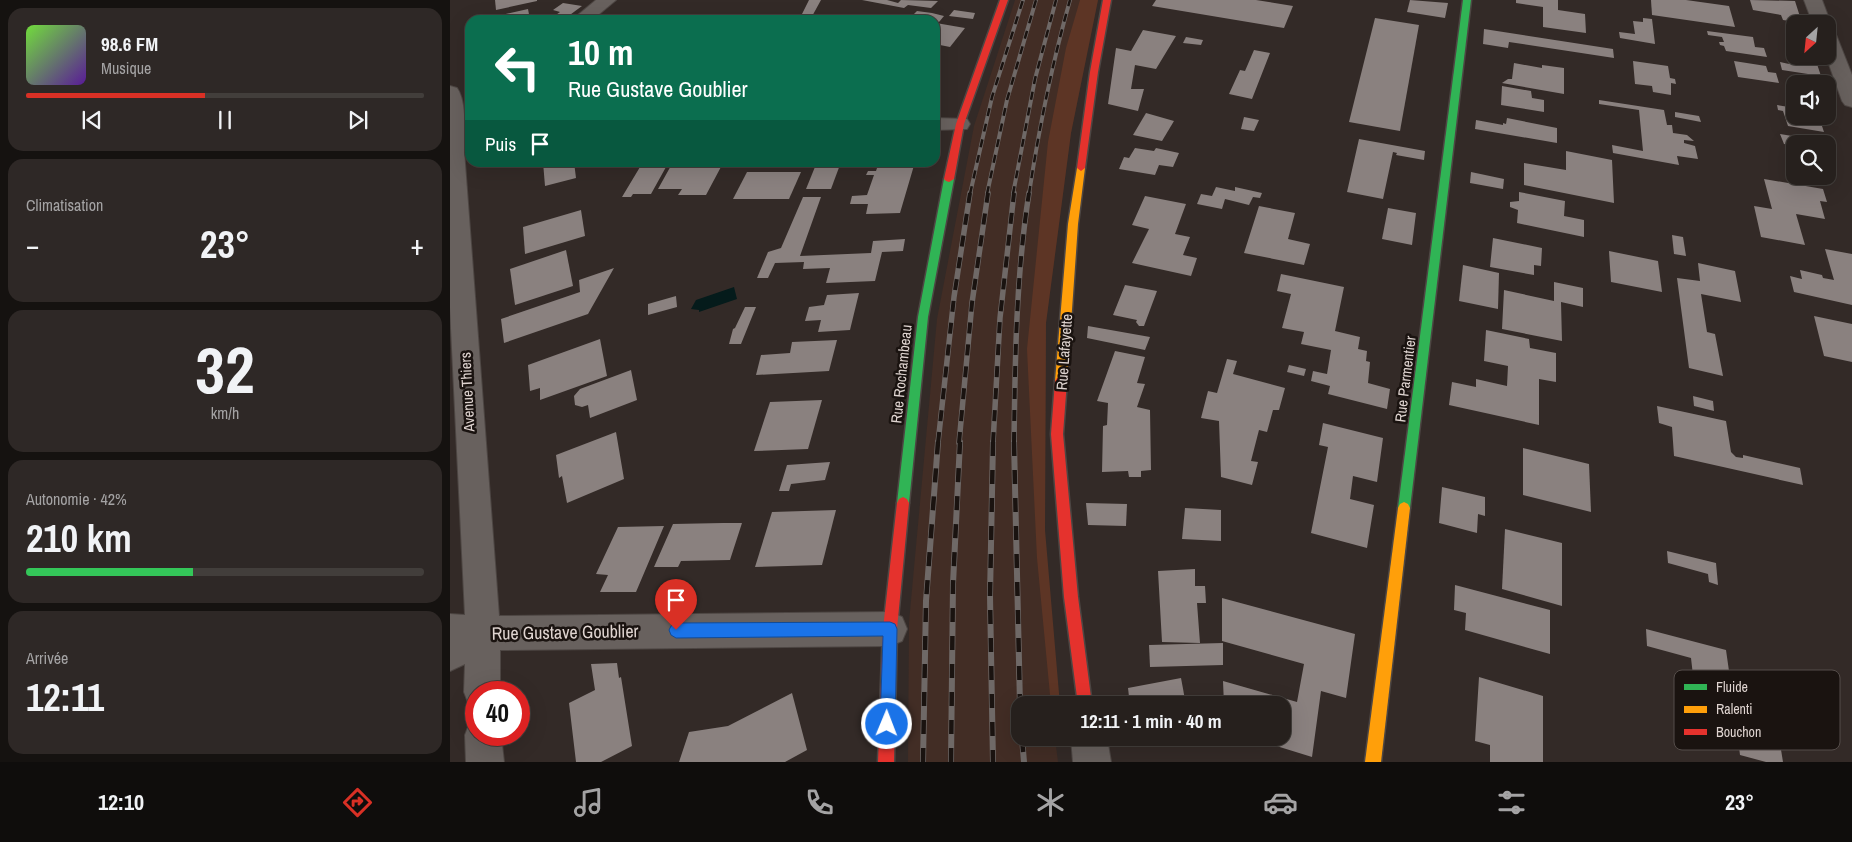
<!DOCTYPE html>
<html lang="fr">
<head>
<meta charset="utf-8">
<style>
  :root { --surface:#26201d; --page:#2e2826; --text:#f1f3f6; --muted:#a4a3a4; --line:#423e3b; --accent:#d93025 }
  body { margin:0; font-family:"Archivo Narrow",sans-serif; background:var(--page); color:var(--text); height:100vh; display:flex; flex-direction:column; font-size:19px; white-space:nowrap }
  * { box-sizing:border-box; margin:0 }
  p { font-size:16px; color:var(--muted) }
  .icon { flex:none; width:28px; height:28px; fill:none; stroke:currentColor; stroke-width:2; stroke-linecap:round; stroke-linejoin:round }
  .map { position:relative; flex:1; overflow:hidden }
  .side { display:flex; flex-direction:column; gap:8px; padding:8px; background:#151210; width:450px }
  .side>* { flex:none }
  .banner { position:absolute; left:15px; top:15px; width:475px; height:152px; border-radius:15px; box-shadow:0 5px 20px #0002,0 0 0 1px var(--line); background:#0b6e4f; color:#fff; overflow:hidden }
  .needle { width:32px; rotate:207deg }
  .buttons { position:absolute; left:1336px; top:15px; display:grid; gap:10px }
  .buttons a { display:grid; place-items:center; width:50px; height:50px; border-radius:10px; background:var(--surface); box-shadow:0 5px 20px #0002,0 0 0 1px var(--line); font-size:25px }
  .speed { position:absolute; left:15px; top:681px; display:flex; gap:10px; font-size:25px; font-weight:700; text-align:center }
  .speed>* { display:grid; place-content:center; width:65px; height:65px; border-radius:50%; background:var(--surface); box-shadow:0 5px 20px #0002,0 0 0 1px var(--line); line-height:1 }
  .speed .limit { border:8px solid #d22; background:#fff; color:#111 }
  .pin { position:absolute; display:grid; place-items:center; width:42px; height:42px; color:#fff; margin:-51px -21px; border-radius:50% 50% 50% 0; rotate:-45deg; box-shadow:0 0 5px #0007 }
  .pin .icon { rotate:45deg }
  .me { position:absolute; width:55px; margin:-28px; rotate:1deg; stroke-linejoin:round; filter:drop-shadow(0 0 4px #0008) }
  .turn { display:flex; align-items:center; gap:18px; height:105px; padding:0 20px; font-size:22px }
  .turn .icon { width:65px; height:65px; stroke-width:2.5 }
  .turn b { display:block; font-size:35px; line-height:42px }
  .then { display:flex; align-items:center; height:48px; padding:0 20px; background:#0003; gap:10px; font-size:19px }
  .big { font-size:38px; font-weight:700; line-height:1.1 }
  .side .widget { flex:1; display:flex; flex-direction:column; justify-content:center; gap:8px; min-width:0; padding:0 18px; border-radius:15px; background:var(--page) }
  .side .dial { align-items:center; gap:0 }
  .dial b { font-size:65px; line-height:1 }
  .song { display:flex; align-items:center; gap:15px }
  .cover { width:60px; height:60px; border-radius:8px; background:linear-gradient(135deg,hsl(100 70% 55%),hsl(270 70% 35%)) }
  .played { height:5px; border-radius:2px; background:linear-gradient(90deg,var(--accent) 45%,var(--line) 45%) }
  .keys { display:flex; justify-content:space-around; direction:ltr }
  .heat { display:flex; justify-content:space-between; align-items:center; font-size:28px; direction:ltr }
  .charge { height:8px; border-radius:4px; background:linear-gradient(90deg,#34c759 42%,var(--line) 0) }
  .trip { position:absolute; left:561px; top:696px; width:280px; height:50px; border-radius:15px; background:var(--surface); box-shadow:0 5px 20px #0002,0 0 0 1px var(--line); font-weight:700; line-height:50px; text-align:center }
  .dock { display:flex; height:80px; justify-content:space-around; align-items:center; background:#0f0d0c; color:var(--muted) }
  .dock .icon { width:35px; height:35px }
  .dock .active { color:var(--accent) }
  .dock b { font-size:22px; color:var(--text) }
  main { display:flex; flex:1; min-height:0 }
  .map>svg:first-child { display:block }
  .built { fill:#422d25 }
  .green { fill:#5d3525 }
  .water { fill:#051b1b }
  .building { fill:#8a817f }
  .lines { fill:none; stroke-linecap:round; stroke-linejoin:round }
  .street-casing { stroke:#4d4643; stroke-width:2 }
  .fast-casing { stroke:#4d4643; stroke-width:3 }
  .slow-casing { stroke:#4d4643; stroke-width:3 }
  .jam-casing { stroke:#4d4643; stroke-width:3 }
  .street { fill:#68615e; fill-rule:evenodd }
  .fast { fill:#30b455; fill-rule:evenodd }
  .slow { fill:#ff9f0a; fill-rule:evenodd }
  .jam { fill:#e5322d; fill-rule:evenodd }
  .rail-far2-casing { stroke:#6f6967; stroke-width:4 }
  .rail-far1-casing { stroke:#6f6967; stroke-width:5.5 }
  .rail-casing { stroke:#6f6967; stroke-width:6 }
  .rail-far2 { stroke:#1a1310; stroke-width:2.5; stroke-dasharray:8; stroke-linecap:butt }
  .rail-far1 { stroke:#1a1310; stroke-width:4; stroke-dasharray:11; stroke-linecap:butt }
  .rail { stroke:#1a1310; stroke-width:4.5; stroke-dasharray:14; stroke-linecap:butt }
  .route { fill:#1a73e8; stroke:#114b97 }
  .labels { text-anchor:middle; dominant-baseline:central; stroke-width:5; stroke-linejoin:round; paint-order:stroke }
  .street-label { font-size:15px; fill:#dfd4d0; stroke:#1a1310 }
  .near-street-label { font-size:18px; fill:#dfd4d0; stroke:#1a1310 }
  .key { fill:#1a1310; stroke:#554d4a; stroke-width:1 }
  .key-label { font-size:14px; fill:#dfd4d0 }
</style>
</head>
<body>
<main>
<section class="side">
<div class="widget">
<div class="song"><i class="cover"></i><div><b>98.6 FM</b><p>Musique</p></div></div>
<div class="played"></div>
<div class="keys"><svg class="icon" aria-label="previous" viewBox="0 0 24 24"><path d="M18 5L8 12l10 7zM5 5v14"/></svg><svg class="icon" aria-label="pause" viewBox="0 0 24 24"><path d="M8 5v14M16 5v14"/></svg><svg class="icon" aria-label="next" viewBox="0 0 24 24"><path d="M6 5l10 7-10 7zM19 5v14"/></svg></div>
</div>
<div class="widget"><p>Climatisation</p>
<div class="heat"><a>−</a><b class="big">23°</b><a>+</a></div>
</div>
<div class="widget dial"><b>32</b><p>km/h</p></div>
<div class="widget"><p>Autonomie · 42%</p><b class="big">210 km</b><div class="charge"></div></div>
<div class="widget"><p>Arrivée</p><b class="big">12:11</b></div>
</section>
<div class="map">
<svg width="1402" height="762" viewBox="0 0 1402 762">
  <rect width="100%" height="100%" fill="#332a27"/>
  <polygon class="built" points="565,0 648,0 621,133 596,323 594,610 603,705 570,705 570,738 605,738 608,762 458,762 459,622 487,319 524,126"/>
  <polygon class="green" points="630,0 648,0 621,133 596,323 595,530 610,705 601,705 587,558 577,349 598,142 616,48"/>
  <polygon class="water" points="284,287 287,299 249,312 249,310 241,309 246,300"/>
  <g class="building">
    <polygon points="45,0 87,0 87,1 46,10"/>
    <polygon points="359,0 371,0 360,20 339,20 343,14 352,14"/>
    <polygon points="412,0 437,0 448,3 451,0 488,1 481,8 458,5 454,8"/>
    <polygon points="706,0 806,0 843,6 834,28 702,6"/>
    <polygon points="960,0 998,3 995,18 957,12"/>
    <polygon points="1066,0 1108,0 1108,10 1135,14 1136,33 1093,27 1093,7 1066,3"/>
    <polygon points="1201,0 1236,0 1279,6 1285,27 1202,15"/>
    <polygon points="1300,0 1345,1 1352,23 1333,20 1331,15 1303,10"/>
    <polygon points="113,3 132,6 113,20 99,20 110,12 103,10"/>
    <polygon points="78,9 80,20 48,20 47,16"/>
    <polygon points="504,10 525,13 523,19 499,16"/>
    <polygon points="467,11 482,13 494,16 489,22 461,17"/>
    <polygon points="187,14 212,17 209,20 179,20"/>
    <polygon points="925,18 969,25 950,131 899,122"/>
    <polygon points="1193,18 1202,19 1205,44 1170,38 1169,32 1185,34 1183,21 1193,22"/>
    <polygon points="486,23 515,28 500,47 485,44"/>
    <polygon points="1034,29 1163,49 1164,58 1059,42 1058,48 1033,44"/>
    <polygon points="693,30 726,36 706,69 685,65 681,89 694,89 688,111 658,104 666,48 681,51"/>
    <polygon points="1257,31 1303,37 1305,47 1314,48 1317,57 1276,51 1274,46 1270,45 1269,42 1274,42 1272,37 1258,35"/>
    <polygon points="736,37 753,40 751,45 733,43"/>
    <polygon points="804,50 820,53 802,99 779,94 790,70 795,71"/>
    <polygon points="1337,57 1366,61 1371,76 1332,70 1330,62 1339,64"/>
    <polygon points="1183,61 1218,66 1220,78 1225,79 1226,84 1221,83 1221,95 1203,92 1202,86 1185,84"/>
    <polygon points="1284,61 1316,66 1318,72 1326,73 1329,83 1288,77"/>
    <polygon points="1064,63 1092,68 1092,65 1114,68 1114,94 1052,83 1058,79 1062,79"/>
    <polygon points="1052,86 1081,91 1082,98 1094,100 1094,112 1051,105"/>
    <polygon points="1149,100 1214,110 1217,125 1222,125 1223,133 1237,135 1244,141 1234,140 1234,143 1245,146 1248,159 1227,156 1229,165 1163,153 1162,145 1193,151 1189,110 1149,104"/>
    <polygon points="1327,105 1345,108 1345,116 1364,116 1365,122 1371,123 1374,132 1338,126 1333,111 1328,110"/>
    <polygon points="1225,112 1249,116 1251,122 1225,117"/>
    <polygon points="696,113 724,121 712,141 683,135"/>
    <polygon points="794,117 809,120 804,131 791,129"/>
    <polygon points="1057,118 1107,128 1107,143 1025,129 1026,120 1053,125 1053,123 1056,124"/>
    <polygon points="1330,134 1373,141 1374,144 1345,144 1345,146 1334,144"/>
    <polygon points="909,139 975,151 974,160 946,155 947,153 943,152 933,199 897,192"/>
    <polygon points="685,148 704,151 706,148 729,153 723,167 709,165 705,175 669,169 674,157 679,158"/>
    <polygon points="1116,151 1162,160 1164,203 1074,185 1074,163 1116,170"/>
    <polygon points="93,162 124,162 126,178 95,186"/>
    <polygon points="223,162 248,162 246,165 272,165 256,195 228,195 232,189 208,189"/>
    <polygon points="367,162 391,162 381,189 356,189"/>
    <polygon points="429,162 465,162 450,213 416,214 418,204 400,204 402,196 417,195 424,175 416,175 418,171 426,171"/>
    <polygon points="190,167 216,167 201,194 183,194 181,197 172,197"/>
    <polygon points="297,172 351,172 339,199 283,199"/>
    <polygon points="1021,172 1054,179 1053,189 1020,183"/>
    <polygon points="1314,179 1373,189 1377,202 1370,201 1375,219 1346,214 1355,245 1311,237 1304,206 1322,209"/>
    <polygon points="766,187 785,191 785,187 812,193 810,198 803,197 799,205 775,199 772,209 747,204 751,194 762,196"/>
    <polygon points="1069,192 1115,201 1114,216 1134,220 1134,237 1067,223 1068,210 1060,207 1060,202 1069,201"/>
    <polygon points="695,196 736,204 725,234 740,237 733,255 747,258 741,276 682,263 699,229 682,225"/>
    <polygon points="353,197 371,197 350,256 421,253 423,241 455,239 453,251 432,252 425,281 376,283 380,268 353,269 354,262 325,263 318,278 307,278 318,252 331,248"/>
    <polygon points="809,206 845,213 838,239 860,244 854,265 794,253"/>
    <polygon points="938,208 966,213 962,245 932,239"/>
    <polygon points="131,210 135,236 75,254 73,227"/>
    <polygon points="1222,235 1233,237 1236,256 1224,254"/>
    <polygon points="1043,238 1092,248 1091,266 1084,265 1084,275 1040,267"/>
    <polygon points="1375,249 1402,254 1402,305 1344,292 1340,276 1352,279 1350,270 1372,275 1373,278 1384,280"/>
    <polygon points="116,250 123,286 65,305 60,269"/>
    <polygon points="1159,251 1208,261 1212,292 1161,282"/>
    <polygon points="1248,263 1285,271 1291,302 1251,294 1257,332 1265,334 1273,376 1239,368 1227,278 1250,281"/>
    <polygon points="1013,265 1049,273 1048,309 1009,301"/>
    <polygon points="164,268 138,314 54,343 51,319 130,292 129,280"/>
    <polygon points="831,274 894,287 885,331 910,337 908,349 917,351 916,361 920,362 918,383 940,389 937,409 878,394 880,386 861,381 863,371 877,374 881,350 851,344 854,332 832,328 841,294 827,291"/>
    <polygon points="1104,282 1133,288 1133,307 1111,302 1112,341 1052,329 1054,290 1104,301"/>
    <polygon points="675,285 707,291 694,326 689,326 686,322 687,320 663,315"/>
    <polygon points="409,293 400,330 368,332 371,320 355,321 359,307 374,305 377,295"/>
    <polygon points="226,296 227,307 198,315 198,304"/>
    <polygon points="295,307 306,307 291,344 279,344 283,329 285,328"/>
    <polygon points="1364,316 1402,324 1402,362 1374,356"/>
    <polygon points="638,326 700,337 695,350 637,338"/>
    <polygon points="1036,330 1079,339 1080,348 1106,353 1106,382 1089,379 1089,425 999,405 1002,382 1026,387 1026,379 1057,386 1058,366 1034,361"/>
    <polygon points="150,339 157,376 90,400 90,388 80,391 78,365"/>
    <polygon points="387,340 379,371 306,375 311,355 340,353 342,342"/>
    <polygon points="665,351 695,357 687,383 695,384 687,407 700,410 701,470 691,471 691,477 679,477 678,471 652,472 653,426 657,425 658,403 647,401"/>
    <polygon points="777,359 787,361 783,374 835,388 829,410 823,410 817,432 809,430 801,461 808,462 802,485 771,477 769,421 751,418 758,391 767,393"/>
    <polygon points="839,365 856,369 854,376 837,372"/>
    <polygon points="181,370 187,400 140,418 138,405 132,407 125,405 124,396 130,389"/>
    <polygon points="1243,396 1263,401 1264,411 1244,406"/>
    <polygon points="372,400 358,449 304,451 320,402"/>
    <polygon points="1207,406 1276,421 1281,452 1286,457 1293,458 1293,455 1350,468 1353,485 1224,456 1222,427 1209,423"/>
    <polygon points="873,423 933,438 927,482 903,476 900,499 924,505 917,548 861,533 878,447 869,445"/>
    <polygon points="166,432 174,479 117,503 112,476 109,478 106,455"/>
    <polygon points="1073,448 1139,464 1141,512 1073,495"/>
    <polygon points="380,462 375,480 341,484 339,491 329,491 337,465"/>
    <polygon points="992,487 1035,497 1035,516 1028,514 1027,533 989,523"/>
    <polygon points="636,503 677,504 676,526 638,525"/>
    <polygon points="735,508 771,510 771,541 732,539"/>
    <polygon points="386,510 372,565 305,567 322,512"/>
    <polygon points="273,523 292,523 280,560 231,561 228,567 204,567 223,524"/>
    <polygon points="214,526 186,592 150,592 158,575 146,574 168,527"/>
    <polygon points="1055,529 1112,543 1112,606 1052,589"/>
    <polygon points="1217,551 1266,563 1268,585 1259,582 1258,574 1218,563"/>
    <polygon points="745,569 745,586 755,586 756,603 747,603 750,643 712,642 708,571"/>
    <polygon points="1005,585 1100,610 1100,654 1015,630 1016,613 1004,610"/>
    <polygon points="772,598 905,634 896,698 871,691 862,757 801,738 832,738 832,705 774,705 773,681 847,702 854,664 772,641"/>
    <polygon points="1196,629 1276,650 1285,713 1235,698 1234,690 1245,693 1241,658 1197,646"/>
    <polygon points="773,643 773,665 700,667 699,645"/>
    <polygon points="167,663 169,678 171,677 182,746 151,762 126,762 119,703 145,690 141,664"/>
    <polygon points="1029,677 1093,696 1093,762 1040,762 1040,745 1025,741"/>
    <polygon points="731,678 736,705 680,705 678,688"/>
    <polygon points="342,693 357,750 335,762 229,762 239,732 278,726"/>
    <polygon points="1285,713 1327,725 1333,762 1316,762 1290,755"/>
    <polygon points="686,738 726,738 687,746"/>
  </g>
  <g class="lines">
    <defs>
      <g id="street">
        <polygon points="146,0 166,0 142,20 122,20"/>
        <polygon points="1354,0 1372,0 1381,24 1378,28 1378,24 1363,24"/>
        <polygon points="1378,31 1385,33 1387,37 1402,75 1402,107 1395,105 1392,101 1376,56 1378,56"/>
        <path d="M0,86L7,88C17,102 14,133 14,150L49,616L440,612L452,617L457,629L452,641L440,646L50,650V692H26V707L19,705L14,692L15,664L0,671V614L15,615L0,308Z"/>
        <polygon points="485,118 517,119 520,124 517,129 485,130"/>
        <polygon points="26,719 26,735 51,735 54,762 16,762 15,735 20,722"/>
        <polygon points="621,738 657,738 661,762 623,762"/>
      </g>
      <g id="fast">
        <polygon points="1013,0 1021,0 960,508 958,512 954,514 950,512 948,508"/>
        <polygon points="499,176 504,179 478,317 459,503 457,507 453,509 449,507 447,503 468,317 494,179"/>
      </g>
      <g id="slow">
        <polygon points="631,165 635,168 628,224 617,381 615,384 607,384 605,381 618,224 627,168"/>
        <polygon points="954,502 958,504 960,508 931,762 915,762 948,508 950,504"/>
      </g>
      <g id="jam">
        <polygon points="550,0 558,0 514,124 504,179 499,182 496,181 494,179 506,124"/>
        <polygon points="653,0 661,0 648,72 635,168 631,171 627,168 640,72"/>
        <polygon points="611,376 615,378 617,381 613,434 628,597 642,705 628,705 614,597 601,434 605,381 607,378"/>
        <polygon points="453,497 457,499 459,503 447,629 444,762 428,762 433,629 447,503 449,499"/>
      </g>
    </defs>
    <use href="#street" class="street-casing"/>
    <use href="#fast" class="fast-casing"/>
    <use href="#slow" class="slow-casing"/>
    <use href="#jam" class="jam-casing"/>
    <use href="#street" class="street"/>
    <use href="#fast" class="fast"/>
    <use href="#slow" class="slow"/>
    <use href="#jam" class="jam"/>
    <defs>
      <g id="rail-far2">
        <polyline points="520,194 542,97 573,0"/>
        <polyline points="537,194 557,100 586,0"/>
        <polyline points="563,194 585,79 606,0"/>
        <path d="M579,194C589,128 602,64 620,0"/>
      </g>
      <g id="rail-far1">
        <polyline points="488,443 504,297 520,193"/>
        <polyline points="509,443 522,303 538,193"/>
        <polyline points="543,443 550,318 564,193"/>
        <path d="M564,443C565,360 566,275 579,193"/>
      </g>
      <g id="rail">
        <polyline points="543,442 540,596 543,762"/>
        <polyline points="564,442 570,705"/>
        <polyline points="572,738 574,762"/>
        <polyline points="473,762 476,601 488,442"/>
        <polyline points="501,762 503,584 510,442"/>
      </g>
    </defs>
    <use href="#rail-far2" class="rail-far2-casing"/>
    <use href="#rail-far1" class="rail-far1-casing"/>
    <use href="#rail" class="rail-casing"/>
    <use href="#rail-far2" class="rail-far2"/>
    <use href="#rail-far1" class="rail-far1"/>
    <use href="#rail" class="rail"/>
  </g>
  <polygon class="route" points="440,622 445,624 447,629 445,724 443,729 437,731 432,729 430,724 433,636 226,638 221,635 219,630 221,626 226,623"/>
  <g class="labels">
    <g class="street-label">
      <text transform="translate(614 352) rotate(-86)">Rue Lafayette</text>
      <text transform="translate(451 374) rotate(-84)">Rue Rochambeau</text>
      <text transform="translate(955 379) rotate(-83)">Rue Parmentier</text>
      <text transform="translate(17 392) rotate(-93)">Avenue Thiers</text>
    </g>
    <g class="near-street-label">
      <text transform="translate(115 632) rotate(-1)">Rue Gustave Goublier</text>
    </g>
  </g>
  <rect x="1224" y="670" width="166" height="80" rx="8" class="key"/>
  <rect x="1234" y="684" width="23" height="6" fill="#30b455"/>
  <rect x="1234" y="706" width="23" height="7" fill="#ff9f0a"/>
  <rect x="1234" y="729" width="23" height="6" fill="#e5322d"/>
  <g class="key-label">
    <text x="1266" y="692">Fluide</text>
    <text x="1266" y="714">Ralenti</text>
    <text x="1266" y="737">Bouchon</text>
  </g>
</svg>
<div class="buttons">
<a><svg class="needle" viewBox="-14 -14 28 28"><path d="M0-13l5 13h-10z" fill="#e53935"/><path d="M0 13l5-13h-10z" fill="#a4a3a4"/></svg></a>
<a><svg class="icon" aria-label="sound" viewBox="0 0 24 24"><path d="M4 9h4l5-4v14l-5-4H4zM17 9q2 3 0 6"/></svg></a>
<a><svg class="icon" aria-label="search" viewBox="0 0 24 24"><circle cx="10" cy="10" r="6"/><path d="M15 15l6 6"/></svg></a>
</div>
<div class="speed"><div class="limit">40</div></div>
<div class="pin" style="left:226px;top:630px;background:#d93025"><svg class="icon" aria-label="arrive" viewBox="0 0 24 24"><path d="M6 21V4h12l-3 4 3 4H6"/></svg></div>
<svg class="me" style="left:437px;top:724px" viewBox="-20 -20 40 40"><circle r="17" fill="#1a73e8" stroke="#fff" stroke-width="3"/><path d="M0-11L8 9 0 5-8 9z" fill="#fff"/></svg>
<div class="trip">12:11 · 1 min · 40 m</div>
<div class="banner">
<div class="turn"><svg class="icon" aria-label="left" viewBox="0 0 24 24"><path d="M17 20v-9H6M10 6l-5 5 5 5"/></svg><div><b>10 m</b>Rue Gustave Goublier</div></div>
<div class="then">Puis<svg class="icon" aria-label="arrive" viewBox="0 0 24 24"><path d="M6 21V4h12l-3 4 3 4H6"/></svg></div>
</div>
</div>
</main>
<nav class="dock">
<b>12:10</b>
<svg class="icon active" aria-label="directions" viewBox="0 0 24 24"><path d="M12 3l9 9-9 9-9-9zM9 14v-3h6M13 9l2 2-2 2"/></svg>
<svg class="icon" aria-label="music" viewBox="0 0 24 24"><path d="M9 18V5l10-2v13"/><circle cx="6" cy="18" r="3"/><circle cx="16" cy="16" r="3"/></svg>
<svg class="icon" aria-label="phone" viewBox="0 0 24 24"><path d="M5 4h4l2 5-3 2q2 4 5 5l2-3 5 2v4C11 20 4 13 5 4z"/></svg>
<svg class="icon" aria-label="climate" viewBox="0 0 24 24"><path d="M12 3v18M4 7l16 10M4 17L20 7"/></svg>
<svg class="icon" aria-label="car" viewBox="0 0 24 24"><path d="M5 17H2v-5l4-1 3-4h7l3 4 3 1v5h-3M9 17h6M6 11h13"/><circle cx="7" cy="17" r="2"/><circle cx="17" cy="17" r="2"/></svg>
<svg class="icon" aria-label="filters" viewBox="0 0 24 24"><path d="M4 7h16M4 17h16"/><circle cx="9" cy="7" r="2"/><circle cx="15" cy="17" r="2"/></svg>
<b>23°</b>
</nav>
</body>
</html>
